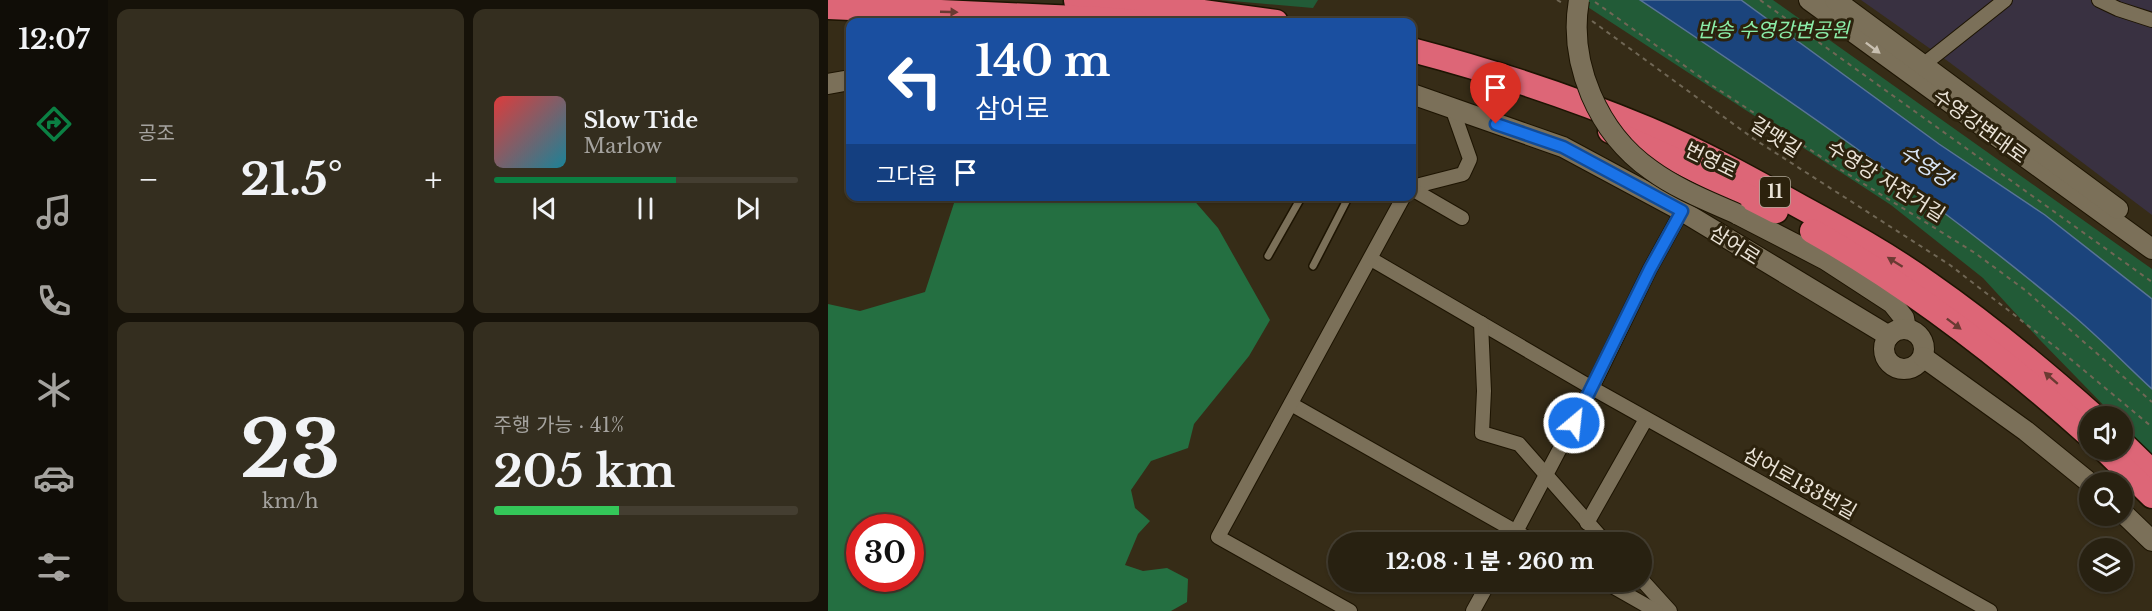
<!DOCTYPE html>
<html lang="ko">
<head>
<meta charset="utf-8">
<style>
  :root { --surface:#282111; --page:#342e1f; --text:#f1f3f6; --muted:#a5a39f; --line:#443e31; --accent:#0b8043 }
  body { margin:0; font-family:"Libre Baskerville","Noto Sans KR",serif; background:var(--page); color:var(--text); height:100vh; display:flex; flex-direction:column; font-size:22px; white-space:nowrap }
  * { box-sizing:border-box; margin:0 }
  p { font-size:20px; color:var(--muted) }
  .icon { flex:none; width:33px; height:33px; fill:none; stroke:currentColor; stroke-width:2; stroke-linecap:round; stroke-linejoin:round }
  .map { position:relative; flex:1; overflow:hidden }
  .details { display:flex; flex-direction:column; gap:9px; padding:9px; background:#161209; width:720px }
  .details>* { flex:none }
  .hud { position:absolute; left:18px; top:18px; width:570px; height:183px; border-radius:12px; box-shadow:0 2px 4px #0004,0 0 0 2px var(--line); background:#1a4fa0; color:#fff; overflow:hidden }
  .fabs { position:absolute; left:1251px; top:406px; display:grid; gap:12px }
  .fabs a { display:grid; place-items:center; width:54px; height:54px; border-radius:50%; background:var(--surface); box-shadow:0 2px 4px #0004,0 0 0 2px var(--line); font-size:30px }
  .speed { position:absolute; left:18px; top:514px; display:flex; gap:12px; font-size:30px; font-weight:700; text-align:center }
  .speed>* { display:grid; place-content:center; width:78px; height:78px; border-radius:50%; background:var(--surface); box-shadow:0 2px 4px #0004,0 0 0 2px var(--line); line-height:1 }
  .speed .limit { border:9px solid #d22; background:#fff; color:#111 }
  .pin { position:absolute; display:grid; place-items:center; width:51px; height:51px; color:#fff; margin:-62px -26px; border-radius:50% 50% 50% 0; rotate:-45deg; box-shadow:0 0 6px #0007 }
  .pin .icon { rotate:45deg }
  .me { position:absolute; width:66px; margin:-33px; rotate:28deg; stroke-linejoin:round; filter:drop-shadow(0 0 4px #0008) }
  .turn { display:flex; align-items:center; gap:21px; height:126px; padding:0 30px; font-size:27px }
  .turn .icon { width:78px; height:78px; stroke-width:2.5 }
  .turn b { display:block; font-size:42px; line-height:51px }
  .then { display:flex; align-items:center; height:57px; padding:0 30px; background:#0003; gap:12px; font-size:22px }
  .big { font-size:45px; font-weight:800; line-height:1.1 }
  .details .tile { flex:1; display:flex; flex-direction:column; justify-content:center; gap:9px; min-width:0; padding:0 21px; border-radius:12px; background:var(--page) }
  .details .dial { align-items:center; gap:0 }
  .dial b { font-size:78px; line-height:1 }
  .song { display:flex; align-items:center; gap:18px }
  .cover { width:72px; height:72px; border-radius:9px; background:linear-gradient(135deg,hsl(0 70% 55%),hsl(190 70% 35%)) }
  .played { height:6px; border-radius:3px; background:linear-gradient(90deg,var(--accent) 60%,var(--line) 60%) }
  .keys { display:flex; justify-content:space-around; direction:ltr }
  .heat { display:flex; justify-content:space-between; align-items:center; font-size:33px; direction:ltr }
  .charge { height:9px; border-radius:4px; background:linear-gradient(90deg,#34c759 41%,var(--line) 0) }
  .details .tiles { flex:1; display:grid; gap:9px; grid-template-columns:repeat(2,1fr) }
  .trip { position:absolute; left:500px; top:532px; width:324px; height:60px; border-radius:30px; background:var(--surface); box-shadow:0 2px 4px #0004,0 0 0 2px var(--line); font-weight:800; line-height:60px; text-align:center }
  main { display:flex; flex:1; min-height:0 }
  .dock { display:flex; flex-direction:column; width:108px; justify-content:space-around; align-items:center; background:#100d07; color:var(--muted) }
  .dock .icon { width:42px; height:42px }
  .dock .active { color:var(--accent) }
  .dock b { font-size:27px; color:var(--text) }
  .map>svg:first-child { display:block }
  .industrial { fill:#393141 }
  .green { fill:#225b37 }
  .forest { fill:#246f41; fill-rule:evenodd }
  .water { fill:#1b447c; stroke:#597497; stroke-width:1.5 }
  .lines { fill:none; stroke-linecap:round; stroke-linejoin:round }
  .lane-casing { stroke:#1d1402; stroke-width:10 }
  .street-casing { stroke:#1d1402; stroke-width:16 }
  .secondary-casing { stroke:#1d1402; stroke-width:22 }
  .highway-casing { stroke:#1d1402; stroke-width:27 }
  .path { stroke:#706755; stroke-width:2; stroke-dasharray:4.5 4.5; stroke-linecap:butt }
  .lane { stroke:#7b7059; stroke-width:7 }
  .street { stroke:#7b7059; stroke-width:14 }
  .secondary { stroke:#7b7059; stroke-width:20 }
  .highway { stroke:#d67; stroke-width:24 }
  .secondary-bridge-casing { stroke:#1d1402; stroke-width:22; stroke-linecap:butt }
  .secondary-bridge { stroke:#7b7059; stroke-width:20 }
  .oneway { fill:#6a3a32 }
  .oneway2 { fill:#c9c0b1 }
  .route-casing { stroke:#114b97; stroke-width:15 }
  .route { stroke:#1a73e8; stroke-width:10 }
  .labels { text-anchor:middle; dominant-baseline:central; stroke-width:6; stroke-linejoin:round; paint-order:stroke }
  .shield { fill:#2c220d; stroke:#b1a99a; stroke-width:1.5 }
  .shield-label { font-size:18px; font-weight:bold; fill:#eae3d7 }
  .park-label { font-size:20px; font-style:italic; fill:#8beea9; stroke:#2c220d }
  .street-label { font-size:20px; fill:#eae3d7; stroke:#2c220d }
  .water-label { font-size:21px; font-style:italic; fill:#d8e5f6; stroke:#2c220d }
</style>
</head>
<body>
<main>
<nav class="dock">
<b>12:07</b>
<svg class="icon active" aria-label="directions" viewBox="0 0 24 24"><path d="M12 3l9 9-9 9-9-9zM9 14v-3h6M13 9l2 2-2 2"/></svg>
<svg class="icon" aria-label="music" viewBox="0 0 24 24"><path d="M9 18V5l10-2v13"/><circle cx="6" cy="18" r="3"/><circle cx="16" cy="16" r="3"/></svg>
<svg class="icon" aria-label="phone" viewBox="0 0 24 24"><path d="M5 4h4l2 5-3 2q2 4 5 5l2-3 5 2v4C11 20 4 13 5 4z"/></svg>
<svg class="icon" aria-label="climate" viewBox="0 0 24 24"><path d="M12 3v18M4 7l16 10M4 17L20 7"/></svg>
<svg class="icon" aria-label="car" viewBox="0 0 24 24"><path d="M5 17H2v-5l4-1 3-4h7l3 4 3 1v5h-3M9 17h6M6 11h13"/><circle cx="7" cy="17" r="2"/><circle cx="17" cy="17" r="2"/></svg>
<svg class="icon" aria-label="filters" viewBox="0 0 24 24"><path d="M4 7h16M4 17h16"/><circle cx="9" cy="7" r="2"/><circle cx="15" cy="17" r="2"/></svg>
</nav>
<section class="details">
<div class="tiles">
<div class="tile"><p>공조</p>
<div class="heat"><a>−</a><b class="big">21.5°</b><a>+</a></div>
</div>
<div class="tile">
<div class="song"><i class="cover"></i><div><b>Slow Tide</b><p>Marlow</p></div></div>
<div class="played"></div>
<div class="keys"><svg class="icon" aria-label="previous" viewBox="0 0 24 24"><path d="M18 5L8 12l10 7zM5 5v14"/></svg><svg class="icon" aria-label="pause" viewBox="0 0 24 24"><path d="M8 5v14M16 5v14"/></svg><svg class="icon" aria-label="next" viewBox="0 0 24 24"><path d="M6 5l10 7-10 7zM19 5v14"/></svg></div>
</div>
<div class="tile dial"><b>23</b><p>km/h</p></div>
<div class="tile"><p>주행 가능 · 41%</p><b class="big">205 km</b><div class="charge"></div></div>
</div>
</section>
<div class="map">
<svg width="1324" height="611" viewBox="0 0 1324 611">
  <rect width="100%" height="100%" fill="#362c17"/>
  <polygon class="industrial" points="1033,0 1324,0 1324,215 1121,62"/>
  <g class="green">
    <polygon points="393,0 490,0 485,8"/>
    <polygon points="749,0 945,0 1324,269 1324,454 1295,425 1294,417 1287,417 1212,340 1155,278 1063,205"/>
  </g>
  <path class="forest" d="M128,197H363L390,228L442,320L421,356L366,424L360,448L323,461L303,490L307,508L322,521L310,534L297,565L315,571L339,568L360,579L359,602L343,611H0V304L32,311L97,292ZM32,528H82V579H32Z"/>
  <path class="water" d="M812,0H913L1111,144L1217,215L1324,299V389C1296,363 1270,336 1241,312C1105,198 959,98 812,0Z"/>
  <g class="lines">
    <defs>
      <g id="lane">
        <polyline points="440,256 474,196"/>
        <polyline points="485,266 521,196"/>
      </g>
      <g id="street">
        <polyline points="1271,0 1290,9 1324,20"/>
        <polyline points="1095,65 1177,0"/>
        <polyline points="584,187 635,174 642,159 624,108"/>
        <polyline points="584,189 634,218"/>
        <polyline points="543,259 764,388 1162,611"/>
        <polyline points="653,323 656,391 654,433 691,444 778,543"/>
        <polyline points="463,404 708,543"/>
        <polyline points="759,523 818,419"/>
        <polyline points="682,543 764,388 822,269 854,211"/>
        <polyline points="813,579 842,611"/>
        <polyline points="777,582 828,611"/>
        <polyline points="522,611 390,537 576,196"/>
        <polyline points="645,611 661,582"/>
      </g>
      <g id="secondary">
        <polyline points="981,0 1324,249"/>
        <polyline points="1007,0 1290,209"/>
        <polyline points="0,84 22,80"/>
        <polyline points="584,94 735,147 854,211 1061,336"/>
        <polyline points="909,214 998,260 1064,303 1076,318 1078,329"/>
        <circle cx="1076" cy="349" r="20"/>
        <polyline points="1095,357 1198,431 1262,483"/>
        <polyline points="1294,512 1324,541"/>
      </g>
      <g id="highway">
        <polyline points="248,1 361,10 448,22"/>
        <polyline points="0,7 271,19 308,22"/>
        <path d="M584,50C664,71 743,97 820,129C872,151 923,179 973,207C1017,231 1061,255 1101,284C1160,325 1214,370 1267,417"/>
        <polyline points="782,131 854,163 948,211"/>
        <path d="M984,231C1085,288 1176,359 1262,436"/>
        <polyline points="1294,443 1324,472"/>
        <polyline points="1277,450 1324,496"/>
      </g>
    </defs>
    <use href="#lane" class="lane-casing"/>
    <use href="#street" class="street-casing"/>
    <use href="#secondary" class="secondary-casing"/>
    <use href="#highway" class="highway-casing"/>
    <g class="path">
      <polyline points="729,0 736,4"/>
      <polyline points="932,0 1324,282"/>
      <polyline points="767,2 885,86 1007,166 1147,253 1197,290 1324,402"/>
      <polyline points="764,21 926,139 1122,265 1234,352 1324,427"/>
    </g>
    <use href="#lane" class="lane"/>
    <use href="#street" class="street"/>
    <use href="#secondary" class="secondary"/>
    <use href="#highway" class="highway"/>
    <defs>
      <path id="secondary-bridge" d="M751,0C740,63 770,133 823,170C849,189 880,201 909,214"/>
    </defs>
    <use href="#secondary-bridge" class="secondary-bridge-casing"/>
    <use href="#secondary-bridge" class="secondary-bridge"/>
  </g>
  <defs><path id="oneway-solid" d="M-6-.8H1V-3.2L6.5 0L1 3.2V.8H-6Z" transform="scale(1.5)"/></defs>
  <g class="oneway">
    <use href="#oneway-solid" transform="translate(121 12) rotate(2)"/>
    <use href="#oneway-solid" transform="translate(1067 262) rotate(-148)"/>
    <use href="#oneway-solid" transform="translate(1126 324) rotate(37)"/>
    <use href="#oneway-solid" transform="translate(1223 378) rotate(-139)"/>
  </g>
  <use class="oneway2" href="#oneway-solid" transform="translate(1045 48) rotate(37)"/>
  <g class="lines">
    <defs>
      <polyline id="route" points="668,124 735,147 854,211 822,269 746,423"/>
    </defs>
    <use href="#route" class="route-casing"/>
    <use href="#route" class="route"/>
  </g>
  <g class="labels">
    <rect class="shield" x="932" y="177" width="30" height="30" rx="4.5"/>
    <g class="shield-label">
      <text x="947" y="192">11</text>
    </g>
    <g class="park-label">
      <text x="945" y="30">반송 수영강변공원</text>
    </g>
    <g class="street-label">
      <text transform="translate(1152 126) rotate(36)">수영강변대로</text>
      <text transform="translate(948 137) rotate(33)">갈맷길</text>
      <text transform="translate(883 160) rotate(26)">번영로</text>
      <text transform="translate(1058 181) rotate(32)">수영강 자전거길</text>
      <text transform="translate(907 245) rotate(32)">삼어로</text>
      <text transform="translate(972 483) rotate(29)">삼어로133번길</text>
    </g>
    <g class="water-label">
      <text transform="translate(1098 166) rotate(33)">수영강</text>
    </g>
  </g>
</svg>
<div class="fabs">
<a><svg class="icon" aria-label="sound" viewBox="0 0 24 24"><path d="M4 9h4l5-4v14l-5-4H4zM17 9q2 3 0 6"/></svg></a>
<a><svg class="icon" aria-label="search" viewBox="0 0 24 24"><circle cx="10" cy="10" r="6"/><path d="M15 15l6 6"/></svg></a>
<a><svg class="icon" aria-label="layers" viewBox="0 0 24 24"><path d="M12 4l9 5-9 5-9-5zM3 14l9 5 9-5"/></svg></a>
</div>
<div class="speed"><div class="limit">30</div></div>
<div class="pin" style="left:668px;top:124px;background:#d93025"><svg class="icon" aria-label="arrive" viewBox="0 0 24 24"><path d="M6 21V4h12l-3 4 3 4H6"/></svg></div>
<svg class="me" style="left:746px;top:423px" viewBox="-20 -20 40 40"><circle r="17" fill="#1a73e8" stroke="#fff" stroke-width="3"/><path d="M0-11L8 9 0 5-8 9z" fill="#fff"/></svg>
<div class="trip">12:08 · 1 분 · 260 m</div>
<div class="hud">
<div class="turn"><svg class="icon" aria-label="left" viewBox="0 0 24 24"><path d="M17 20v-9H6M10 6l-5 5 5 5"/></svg><div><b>140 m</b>삼어로</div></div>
<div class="then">그다음<svg class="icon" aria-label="arrive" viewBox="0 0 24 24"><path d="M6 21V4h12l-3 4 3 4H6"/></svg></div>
</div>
</div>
</main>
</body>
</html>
